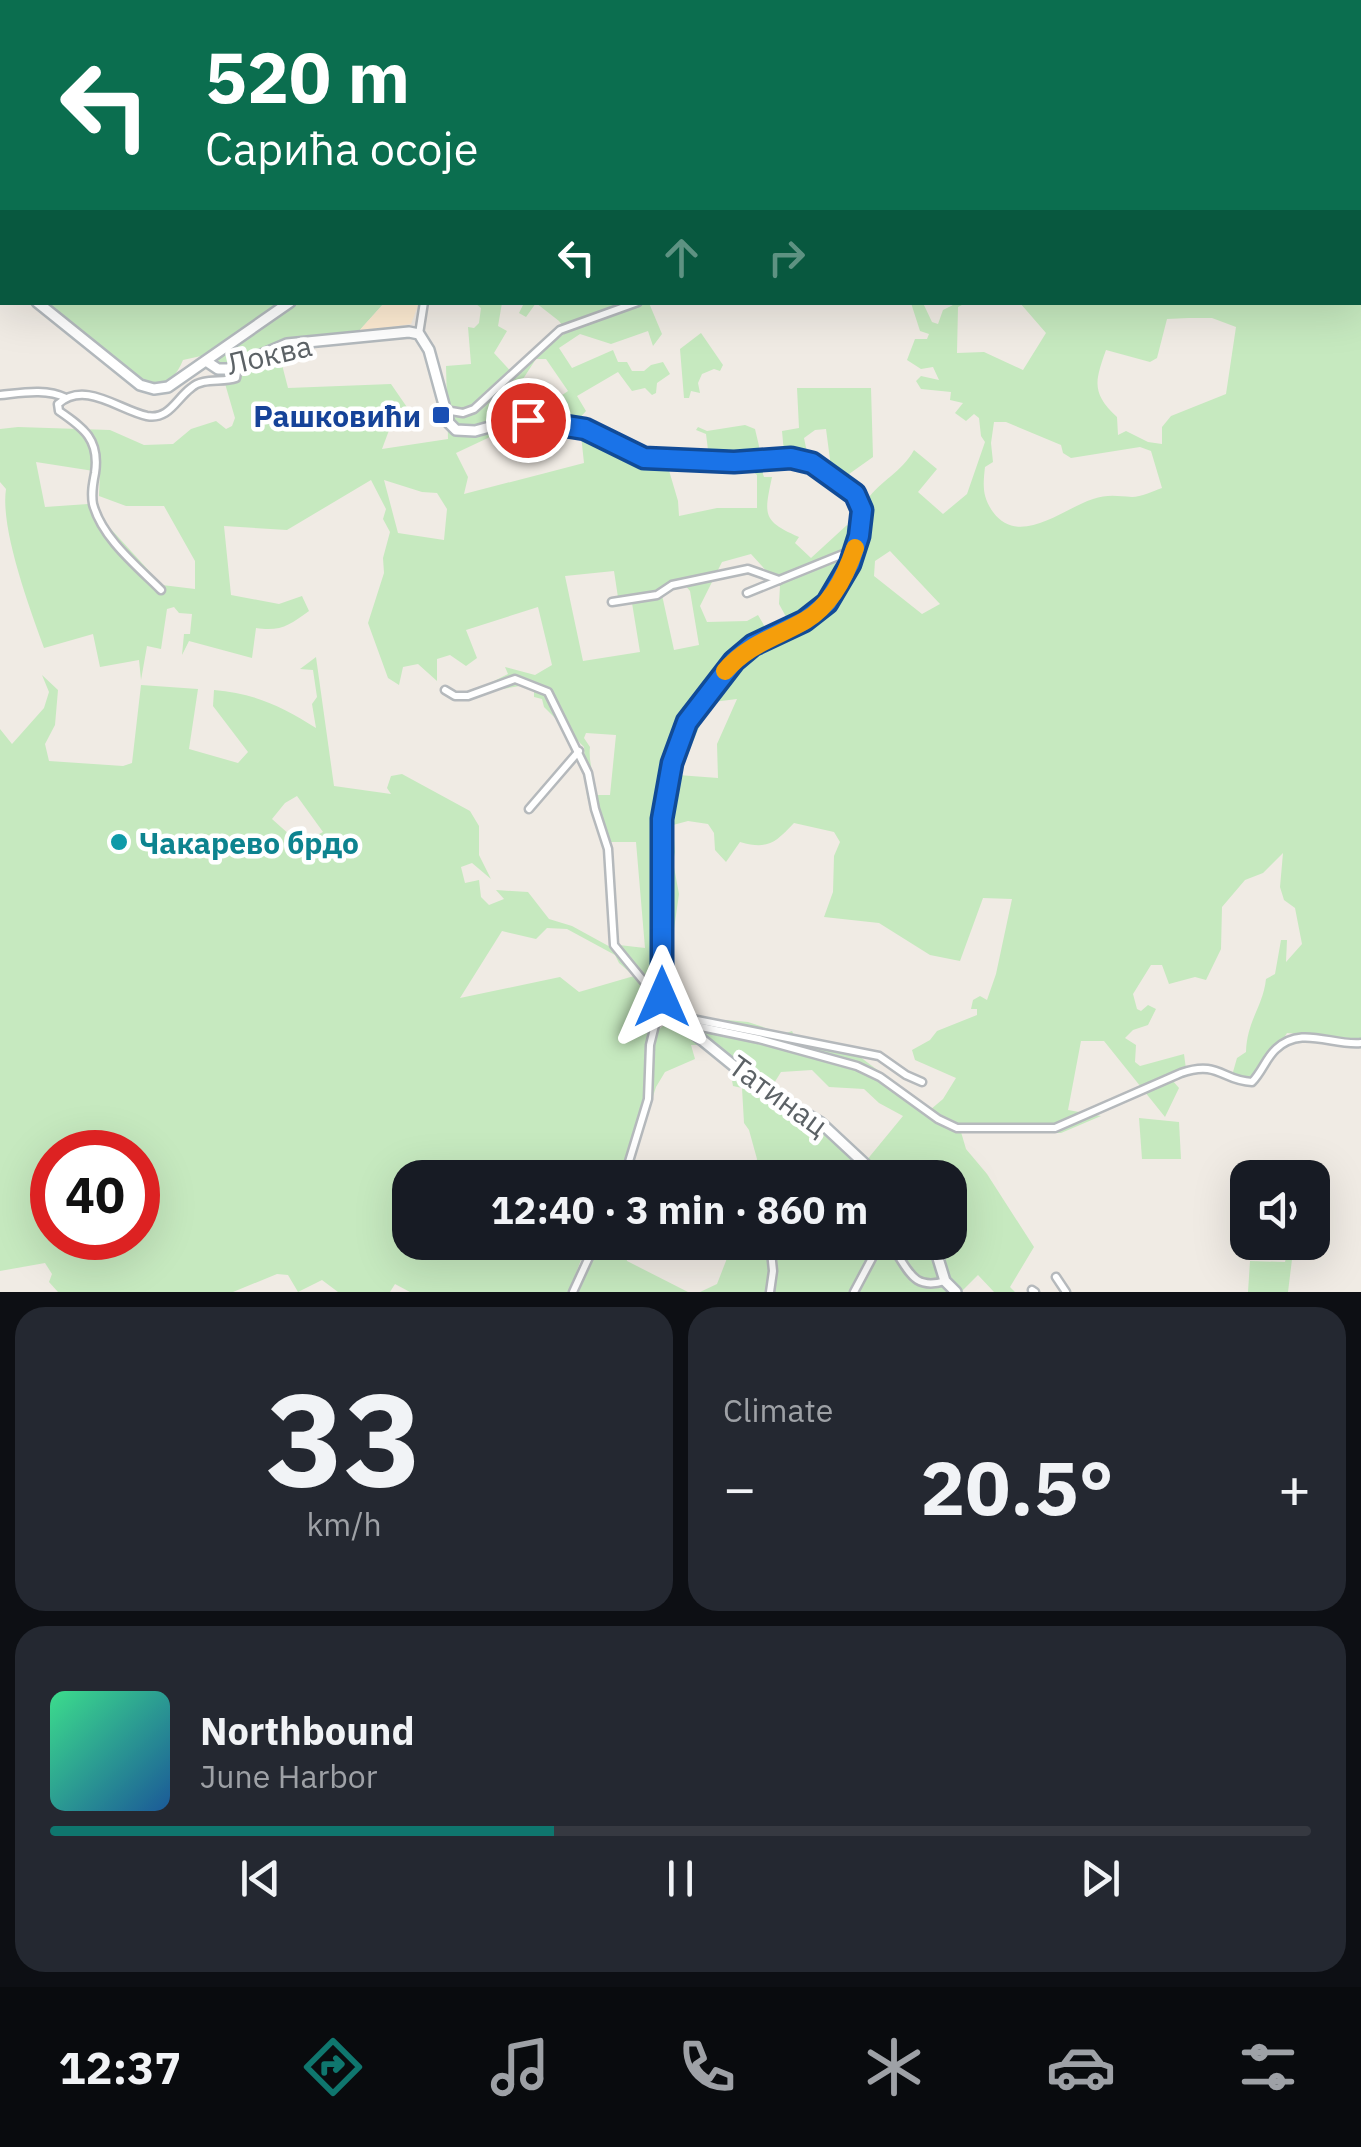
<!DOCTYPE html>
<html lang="en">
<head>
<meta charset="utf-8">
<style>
  :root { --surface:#171b24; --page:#242831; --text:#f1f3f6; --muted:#9ea1a6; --line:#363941; --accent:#0f766e }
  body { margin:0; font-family:"IBM Plex Sans",sans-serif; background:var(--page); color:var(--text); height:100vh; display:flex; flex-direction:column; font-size:38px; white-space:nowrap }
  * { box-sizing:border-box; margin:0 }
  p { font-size:32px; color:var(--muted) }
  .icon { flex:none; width:55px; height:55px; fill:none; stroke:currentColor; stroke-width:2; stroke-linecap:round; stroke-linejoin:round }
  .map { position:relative; height:1292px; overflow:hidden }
  .sheet { display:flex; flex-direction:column; gap:15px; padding:15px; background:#0d0f14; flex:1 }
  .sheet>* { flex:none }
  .banner { position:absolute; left:0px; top:0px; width:1362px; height:305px; box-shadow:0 10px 40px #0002; background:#0b6e4f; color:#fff; overflow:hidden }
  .fabs { position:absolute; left:1230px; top:1160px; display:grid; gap:20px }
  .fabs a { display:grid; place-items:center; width:100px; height:100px; border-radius:20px; background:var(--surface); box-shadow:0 10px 40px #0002; font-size:50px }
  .speed { position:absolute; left:30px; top:1130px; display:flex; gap:20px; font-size:50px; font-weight:700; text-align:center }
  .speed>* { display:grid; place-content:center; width:130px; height:130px; border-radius:50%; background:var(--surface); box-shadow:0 10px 40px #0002; line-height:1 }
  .speed .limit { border:15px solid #d22; background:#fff; color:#111 }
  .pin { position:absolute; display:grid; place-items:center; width:85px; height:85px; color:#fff; margin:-42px; border:5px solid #fff; border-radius:50%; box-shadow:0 2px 10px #0007 }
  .me { position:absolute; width:110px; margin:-55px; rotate:0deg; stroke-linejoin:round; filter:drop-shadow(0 0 8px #0008) }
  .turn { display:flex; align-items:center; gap:35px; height:210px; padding:0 40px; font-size:45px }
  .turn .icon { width:130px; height:130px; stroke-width:2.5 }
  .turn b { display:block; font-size:70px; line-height:85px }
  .lanes { display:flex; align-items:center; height:95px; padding:0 40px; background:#0003; justify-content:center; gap:50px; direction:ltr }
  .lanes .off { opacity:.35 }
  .big { font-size:75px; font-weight:700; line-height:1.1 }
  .sheet .card { flex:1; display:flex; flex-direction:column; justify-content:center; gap:15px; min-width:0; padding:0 35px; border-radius:30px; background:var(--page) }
  .sheet .dial { align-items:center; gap:0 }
  .dial b { font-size:130px; line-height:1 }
  .song { display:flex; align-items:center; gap:30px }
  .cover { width:120px; height:120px; border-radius:15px; background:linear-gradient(135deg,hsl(150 70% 55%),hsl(210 70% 35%)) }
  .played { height:10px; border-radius:5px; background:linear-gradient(90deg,var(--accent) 40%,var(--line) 40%) }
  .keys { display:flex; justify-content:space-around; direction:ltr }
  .heat { display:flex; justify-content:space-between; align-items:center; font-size:55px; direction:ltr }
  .sheet .tiles { flex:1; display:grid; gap:15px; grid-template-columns:1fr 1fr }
  .card:last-child { grid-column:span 2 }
  .trip { position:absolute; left:392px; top:1160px; width:575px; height:100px; border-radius:30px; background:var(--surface); box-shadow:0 10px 40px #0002; font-weight:700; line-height:100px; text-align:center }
  .dock { display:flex; height:160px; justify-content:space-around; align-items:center; background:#090b0e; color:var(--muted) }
  .dock .icon { width:70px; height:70px }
  .dock .selected { color:var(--accent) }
  .dock b { font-size:45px; color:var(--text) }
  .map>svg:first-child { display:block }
  .green { fill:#c6e9bf; fill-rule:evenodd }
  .sand { fill:#fdebd2 }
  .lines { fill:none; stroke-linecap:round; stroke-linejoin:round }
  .street-casing { stroke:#b5b9bc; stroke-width:11 }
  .secondary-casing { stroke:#b3b9bd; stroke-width:14 }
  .street { stroke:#fff; stroke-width:6 }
  .secondary { stroke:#fff; stroke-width:9 }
  .route-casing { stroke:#114b97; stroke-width:25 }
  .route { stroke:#1a73e8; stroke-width:18 }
  .slow { stroke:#f59e0b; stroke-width:18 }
  .transit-dot { fill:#1a4fb4; stroke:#fff; stroke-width:4 }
  .culture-dot { fill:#0f9aa8; stroke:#fff; stroke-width:4 }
  .labels { text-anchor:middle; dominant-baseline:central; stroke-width:9; stroke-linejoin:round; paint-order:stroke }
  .street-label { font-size:30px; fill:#5c6266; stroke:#fff }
  .transit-label { font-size:30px; font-weight:bold; fill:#164399; stroke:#fff; text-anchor:end }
  .culture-label { font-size:30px; font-weight:bold; fill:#0d838f; stroke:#fff; text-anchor:start }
</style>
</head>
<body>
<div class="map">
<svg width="1361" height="1292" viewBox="0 0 1361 1292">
  <rect width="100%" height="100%" fill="#f0ebe4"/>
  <g class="green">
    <polygon points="0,0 267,0 2,2 2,237"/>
    <path d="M1361,179V1039L1287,1033L1255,1083H1242L1233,1072L1237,1058L1246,1052C1247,1020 1263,1007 1266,979L1275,974L1281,940H1287L1286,962L1302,944L1295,908L1284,900L1280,887L1283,853L1263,873L1245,880L1222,907L1221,949L1206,980L1195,977L1169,984L1162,965H1151L1133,994L1137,1009L1141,1011L1148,1005L1156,1009L1148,1025L1133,1030L1125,1038L1136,1045L1135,1062L1140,1066L1184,1054L1186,1069L1173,1081L1179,1088L1165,1117L1104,1041H1081L1068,1110L1101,1116L1061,1133L961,1132L966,1149L987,1174L1034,1247L1010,1287L1015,1292H994L978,1275L961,1292H700L717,1284L733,1243L950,1242V1178L758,1177L755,1167L757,1159L749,1130L744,1123L742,1088L733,1086L730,1069L702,1045H691L695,1059L665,1072L656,1087L627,1177L410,1178V1242L591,1243L582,1257L569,1292H410L395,1284L390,1292H338L322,1280L298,1292L288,1275L277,1274L233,1292H58L49,1282L52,1274L45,1263L0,1271V729L12,744L44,708L49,692L42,675L58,690L55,725L45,744L49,761L123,766L132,763L141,685L198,689L189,749L238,763L248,752L213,706L214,690C254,693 283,707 316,728L312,704L317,697L313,670L300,669L316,657L334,786L391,794L387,788L391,776L402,774L470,811L479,826V855L491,879L472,863L461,867L465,883L479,880L481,897L489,905L504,899L496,890L528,892L549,919L572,926L614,949L603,849L587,796L584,747L544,707L542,699L534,697V689L525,685L497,690L492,682L508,674L505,667L535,675L552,665L538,607L466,630L477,658L466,666L450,655L437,659V681L418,664L403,667L399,685L388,678L368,623L384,573L383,558L390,532L383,519L386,509L371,480L287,530L224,526L231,595L279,604L302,596L309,611C290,625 280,632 256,628L252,658L189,641L182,655L184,634H190L192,614L179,613L174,607L167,609L161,649L147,646L141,680L139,660L100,667L93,634L44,648C30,609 0,529 6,489L0,482V429L18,427L110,430L144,445L173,444L191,429L216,421L226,429L232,426L235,418L217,356L299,303L385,302L358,332L279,353L288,388L391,384L411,413L391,425L382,449L448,439L446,366L471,364L468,327L474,328L479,323L481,308L475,303H502L498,326L507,331L494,353L516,377L540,351L567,332L559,321L536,303L526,317L519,313L524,303H632L623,309L649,303L662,334L653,346L648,331L611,344L580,334L559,348L572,368L613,350L618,362H627L632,371H644L651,365L663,362L670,374L657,383L656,393L652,395L645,388L632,391L618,372L577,396L586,411L577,421L526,414L467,427L463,435L516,423L563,426L629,458L656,464L726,465L790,461L805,463L841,488L796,465L793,470L766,468L762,471L764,477H772C764,515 762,521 799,537L795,543L811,558L847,525L852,530C837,573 834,603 790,624L779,604L780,586L751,554L722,562L700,606L707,622L747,621L758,615L769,634L738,653L674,748L659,812L666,832C673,762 697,686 760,647C784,632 813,623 832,601C849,581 850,524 867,500C881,480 901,473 914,450L937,469L918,492L943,514L967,494L985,442L981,436L979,418L974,414L966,421L955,413L963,403L950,400L951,392L921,389L916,381L921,376L939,380L933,367L921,369L907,360L915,339H927L929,334L920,331L911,303H923L932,322L938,324L943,310L957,303H966L958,307L957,353L984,352L1023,370L1046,333L1020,303L1360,302ZM1189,318H1212L1236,327L1226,394L1171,416L1162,427V444L1148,442L1126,431L1118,435L1117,417C1091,393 1095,381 1106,350L1150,362L1157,358L1167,319ZM536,359H546L568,391L539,411L521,382ZM994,422H1006L1061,445L1063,453L1071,458L1140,447L1151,451L1162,488C1153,491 1141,497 1132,497C1118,496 1107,494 1093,499C1064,508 1019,548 993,512C982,497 983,485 985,467L993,462L991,443ZM545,430L581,435L584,463L464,494L468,477L456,453L490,437L497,442L500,439L514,440L523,431L539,435L544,454H547ZM36,462L100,472L99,496L126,506H164L195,561V589L162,585L88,504L45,507ZM668,467L750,469L757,475V508H717L679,516L678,501ZM384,480L422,492L437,493L447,509L444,540L398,533ZM890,551L940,604L922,614L874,576L875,561ZM614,571L619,604L632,603L640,652L583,661L565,576ZM684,584L690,591L699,645L674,650L662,595L672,587ZM737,699L717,744L718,778L678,775C692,750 697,725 713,702ZM586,733L616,735L610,795H595C595,777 588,762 590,747L584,738ZM297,796L323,832L300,844L272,819L285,803ZM688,821L708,824L714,833L715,850L726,862L740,842C768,850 775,843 794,823L834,832L840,842L834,856L833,892L824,917L879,923L930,955L960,961L983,898L1012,899L996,974L987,1000L980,996L973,1000L971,1009H977V1015L937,1031L930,1040L912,1050L915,1060L956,1078L943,1099L930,1110L855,1053L798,1044L792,1031L784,1034L748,1022L727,1020L663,1026L646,1041L656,999L666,985L679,894L673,862L675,852L673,825ZM609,842H636L645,948L619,945L607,891ZM547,928L567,929L615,955L619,963L634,976L579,992L560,977L460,998L502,931L536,939ZM812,1070L829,1087L864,1089L879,1103L903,1116L866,1161L831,1131L771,1088L781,1072ZM52,1152H138V1238H52Z"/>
    <path d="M47,303H283L201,356L183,360C176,378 163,389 143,383L73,328Z"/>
    <polygon points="701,333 723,365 720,371 714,369 702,374 698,383 700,393 691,391 689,398 684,398 680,349"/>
    <polygon points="797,388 871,388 873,457 849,474 852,481 846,481 831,467 826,429 815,430 804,438 808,457 784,453 782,431 799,428"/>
    <polygon points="745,425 755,429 759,446 758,456 709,458 706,434 696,430 698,427 707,431"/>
    <polygon points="1139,1118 1179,1122 1181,1159 1142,1159"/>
    <polygon points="600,1242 615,1243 614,1248 625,1252 627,1261 688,1292 578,1292"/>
    <polygon points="1289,1243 1294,1243 1288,1292 1248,1292 1250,1261 1285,1262"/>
  </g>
  <polygon class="sand" points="385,302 419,303 411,324 358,332"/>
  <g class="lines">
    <defs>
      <g id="street">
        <polyline points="318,2 319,0"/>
        <polyline points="369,2 371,0"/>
        <polyline points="570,2 572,0"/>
        <polyline points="1360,140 1361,139"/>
        <polyline points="419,334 424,302"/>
        <path d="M0,395C21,393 46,388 66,398"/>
        <polyline points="445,410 463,413 474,409 560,330 638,302"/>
        <path d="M161,590C137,566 102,538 93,504C91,493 93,483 95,473C100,440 84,428 59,411L58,404C85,380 119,410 147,416C169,420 176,399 191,388C203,377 222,383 236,378L238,366"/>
        <polyline points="747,593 853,550"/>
        <polyline points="612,602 657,595 672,585 748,569 779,580"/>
        <polyline points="445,690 455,696 468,696 515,679 548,692 588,773 595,809 608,849 614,945 650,989 662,997 650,1045 648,1099 624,1178"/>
        <polyline points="529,809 579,751"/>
        <polyline points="677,1016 879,1056 906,1075 922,1082"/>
        <path d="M682,1023L759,1039L857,1066L880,1077L938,1119L957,1128H1055L1181,1073C1219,1060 1222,1081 1252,1082C1262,1072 1266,1058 1276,1049C1301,1025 1332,1046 1361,1043"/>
        <path d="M888,1242C908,1264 909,1292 945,1281"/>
        <polyline points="1056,1277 1066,1292"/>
        <polyline points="1032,1290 1035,1292"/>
        <polyline points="573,1292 596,1242"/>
        <polyline points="770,1292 773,1271 770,1242"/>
        <polyline points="854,1292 878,1247 886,1242"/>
      </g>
      <g id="secondary">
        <polyline points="498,2 500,0"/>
        <polyline points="0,281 2,282"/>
        <polyline points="37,302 140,385 154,389 168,387 290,302"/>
        <polyline points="206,361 218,369 228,369 287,344 409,332 419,334 429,350 449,423 456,430 475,431 511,421 545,421 585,429 644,458 734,462 791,457 826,470 860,501 863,521 859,536 850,564 827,603 804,621 753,645 734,661 687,722 673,763 662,819 662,997 680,1022 756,1084 821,1123 880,1178"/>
        <polyline points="933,1242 945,1281 956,1292"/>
      </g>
    </defs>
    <use href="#street" class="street-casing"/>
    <use href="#secondary" class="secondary-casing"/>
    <use href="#street" class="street"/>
    <use href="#secondary" class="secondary"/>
  </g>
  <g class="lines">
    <defs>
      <polyline id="route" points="528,420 585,429 644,458 734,462 791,458 812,463 855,494 862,510 859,536 850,564 827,603 804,621 753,645 734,661 687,722 672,763 662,819 662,997"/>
    </defs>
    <use href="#route" class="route-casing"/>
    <use href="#route" class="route"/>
    <path class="slow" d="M725,671C748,644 777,637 806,620C831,605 846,575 855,548"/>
  </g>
  <rect class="transit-dot" x="431" y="405" width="20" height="20" rx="5"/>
  <circle class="culture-dot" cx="119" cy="842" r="10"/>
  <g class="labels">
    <g class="street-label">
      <text transform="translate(269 354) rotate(-13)">Локва</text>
      <text transform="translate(779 1095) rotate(36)">Татинац</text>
    </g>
    <g class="transit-label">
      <text x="421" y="415">Рашковићи</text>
    </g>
    <g class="culture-label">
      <text x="139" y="842">Чакарево брдо</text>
    </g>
  </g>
</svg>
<div class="fabs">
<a><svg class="icon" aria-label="sound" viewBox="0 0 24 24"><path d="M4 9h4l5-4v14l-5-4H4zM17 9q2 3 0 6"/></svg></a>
</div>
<div class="speed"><div class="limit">40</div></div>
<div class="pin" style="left:528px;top:420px;background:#d93025"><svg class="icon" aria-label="arrive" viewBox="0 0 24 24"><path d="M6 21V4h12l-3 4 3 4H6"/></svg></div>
<svg class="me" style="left:662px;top:997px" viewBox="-20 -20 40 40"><path d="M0-17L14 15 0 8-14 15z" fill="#1a73e8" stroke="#fff" stroke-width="4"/></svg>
<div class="trip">12:40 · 3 min · 860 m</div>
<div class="banner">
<div class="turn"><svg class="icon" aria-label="left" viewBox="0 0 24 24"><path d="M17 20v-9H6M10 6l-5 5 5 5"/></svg><div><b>520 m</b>Сарића осоје</div></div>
<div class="lanes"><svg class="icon" aria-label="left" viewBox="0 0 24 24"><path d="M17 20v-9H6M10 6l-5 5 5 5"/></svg><svg class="icon off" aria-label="ahead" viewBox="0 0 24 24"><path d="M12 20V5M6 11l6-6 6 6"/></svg><svg class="icon off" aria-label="right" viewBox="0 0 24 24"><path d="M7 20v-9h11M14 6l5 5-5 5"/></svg></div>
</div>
</div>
<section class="sheet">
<div class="tiles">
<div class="card dial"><b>33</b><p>km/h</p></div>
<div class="card"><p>Climate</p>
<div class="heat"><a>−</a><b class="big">20.5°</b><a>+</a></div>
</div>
<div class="card">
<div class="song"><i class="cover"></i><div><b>Northbound</b><p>June Harbor</p></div></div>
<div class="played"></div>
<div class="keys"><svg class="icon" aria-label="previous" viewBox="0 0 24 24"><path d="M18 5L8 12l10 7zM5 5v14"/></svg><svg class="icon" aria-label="pause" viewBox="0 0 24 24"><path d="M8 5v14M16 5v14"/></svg><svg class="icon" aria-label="next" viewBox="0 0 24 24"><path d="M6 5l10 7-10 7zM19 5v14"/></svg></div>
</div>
</div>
</section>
<nav class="dock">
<b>12:37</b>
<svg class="icon selected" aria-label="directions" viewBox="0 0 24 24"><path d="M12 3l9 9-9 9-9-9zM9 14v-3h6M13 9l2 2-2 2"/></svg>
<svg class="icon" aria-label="music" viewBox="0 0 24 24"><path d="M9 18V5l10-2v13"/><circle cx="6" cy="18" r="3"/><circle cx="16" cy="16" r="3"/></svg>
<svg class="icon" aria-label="phone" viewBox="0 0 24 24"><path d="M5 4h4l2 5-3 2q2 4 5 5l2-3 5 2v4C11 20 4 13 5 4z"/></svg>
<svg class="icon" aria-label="climate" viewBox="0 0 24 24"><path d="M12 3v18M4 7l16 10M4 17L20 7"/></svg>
<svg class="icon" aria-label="car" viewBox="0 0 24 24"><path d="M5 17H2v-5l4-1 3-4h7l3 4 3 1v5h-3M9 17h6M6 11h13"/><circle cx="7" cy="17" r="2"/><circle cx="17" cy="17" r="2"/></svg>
<svg class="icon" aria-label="filters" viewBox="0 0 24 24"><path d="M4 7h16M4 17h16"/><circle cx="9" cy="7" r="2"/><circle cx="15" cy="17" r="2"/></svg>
</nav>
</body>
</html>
